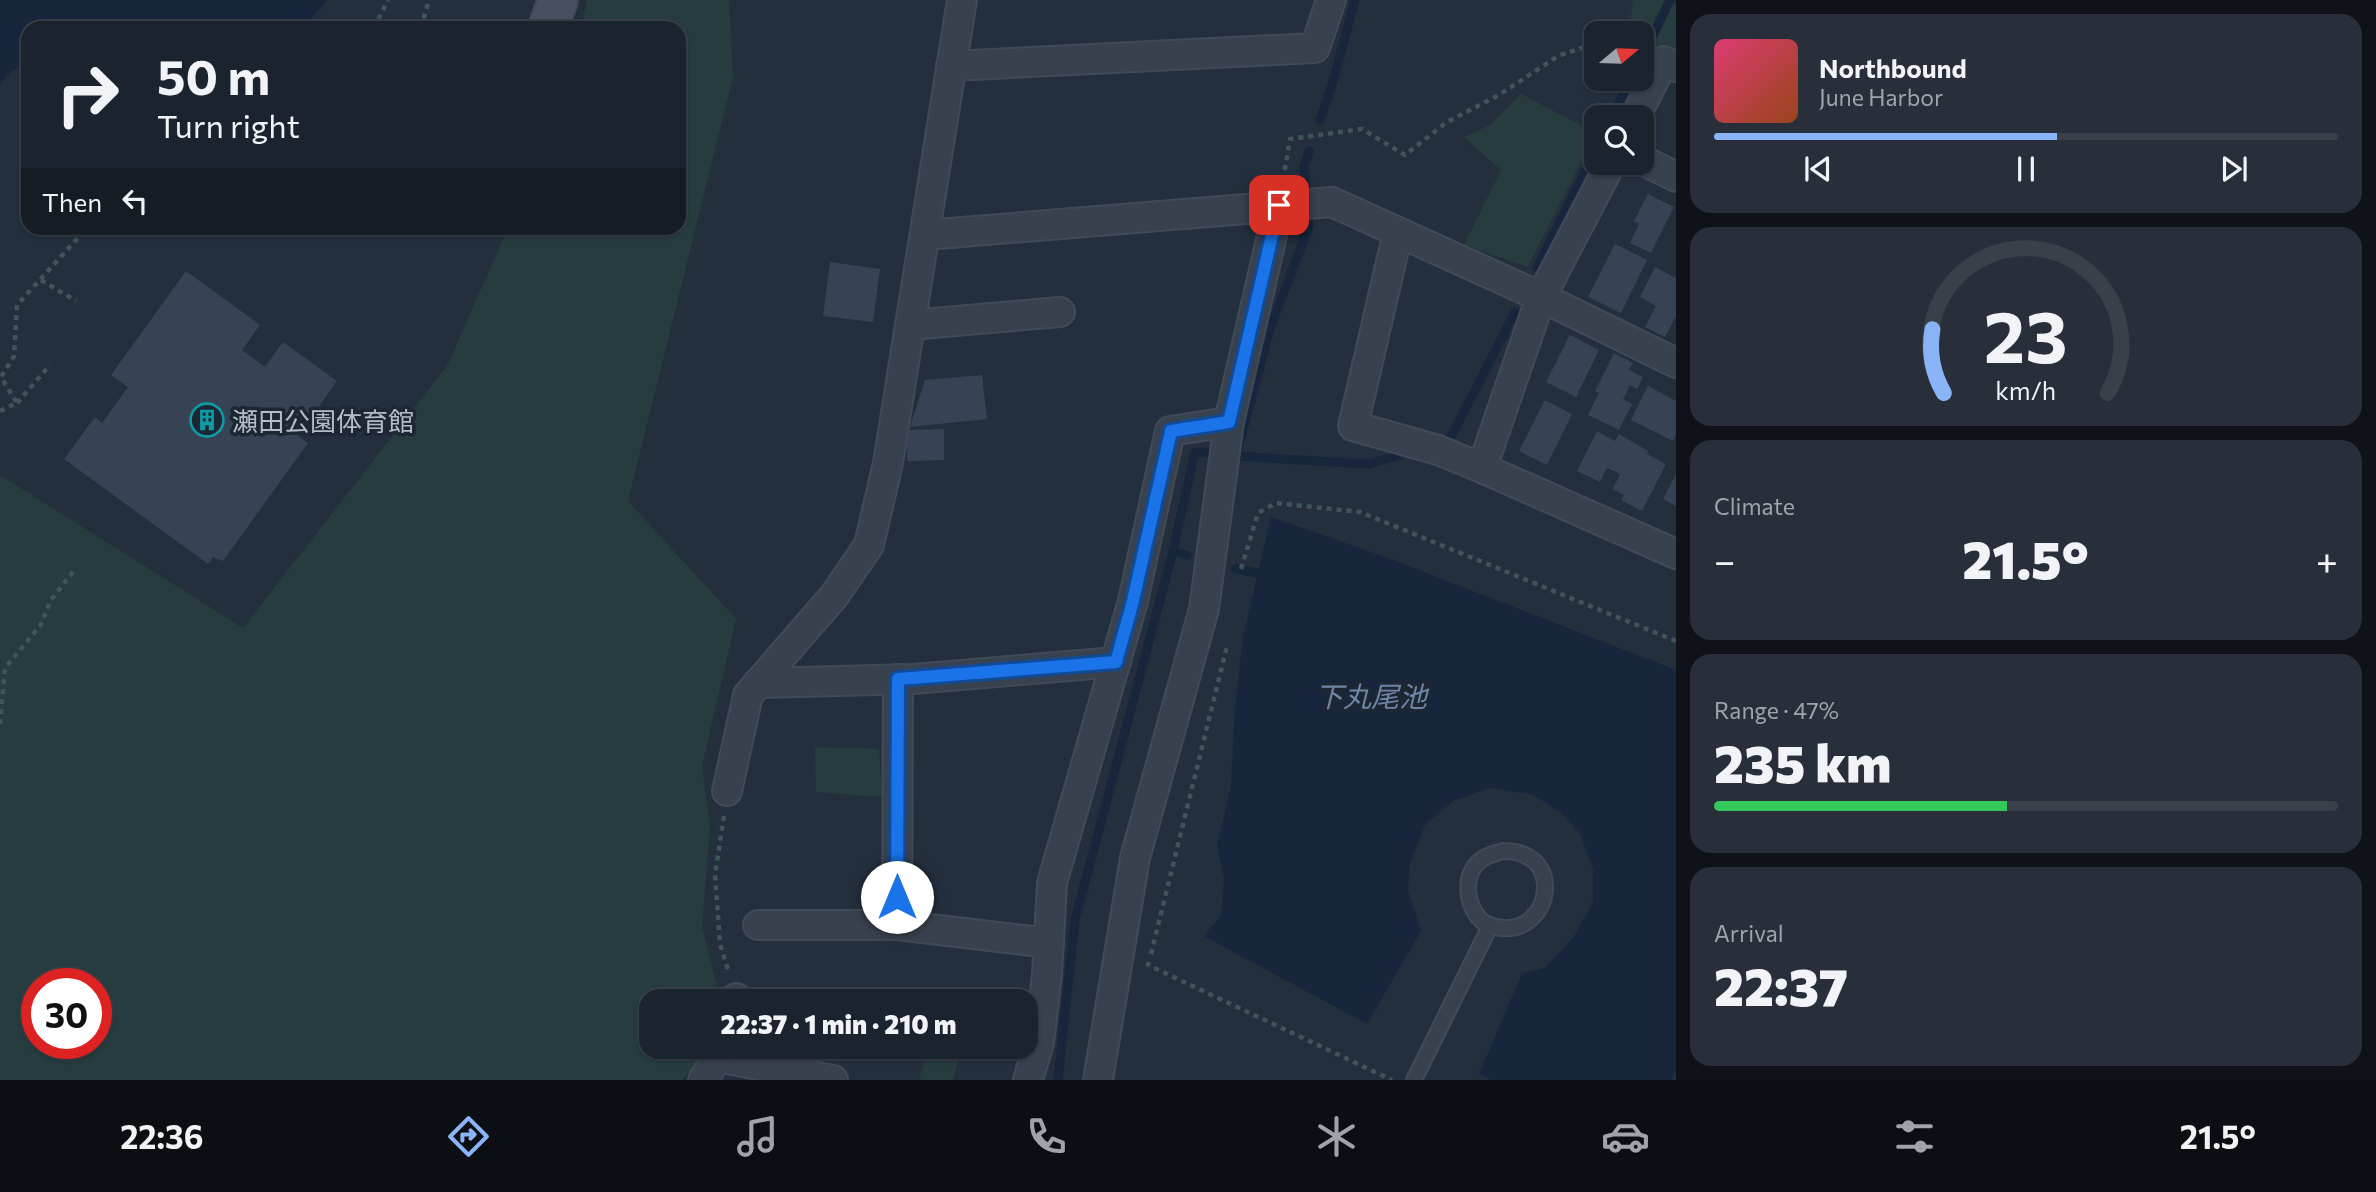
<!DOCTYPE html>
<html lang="en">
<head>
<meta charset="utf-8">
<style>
  :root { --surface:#1b232e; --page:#282f3a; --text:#f1f3f6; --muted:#a0a4aa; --line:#39404a; --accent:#8ab4f8 }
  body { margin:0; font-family:Commissioner,"Noto Sans JP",sans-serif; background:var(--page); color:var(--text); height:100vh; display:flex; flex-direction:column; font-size:26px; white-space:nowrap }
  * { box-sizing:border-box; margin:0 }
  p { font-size:23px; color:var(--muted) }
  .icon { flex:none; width:38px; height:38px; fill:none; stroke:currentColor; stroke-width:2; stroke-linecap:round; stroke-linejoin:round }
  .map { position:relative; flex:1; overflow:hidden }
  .side { display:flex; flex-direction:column; gap:14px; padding:14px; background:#0f1319; width:700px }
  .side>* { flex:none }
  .hud { position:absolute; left:21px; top:21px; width:665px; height:214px; border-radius:21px; box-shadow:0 2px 5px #0004,0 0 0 2px var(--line); background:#1b232e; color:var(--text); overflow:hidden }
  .needle { width:46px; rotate:71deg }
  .fabs { position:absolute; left:1584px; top:21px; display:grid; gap:14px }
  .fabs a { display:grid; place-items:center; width:70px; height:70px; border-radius:14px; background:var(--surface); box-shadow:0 2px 5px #0004,0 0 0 2px var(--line); font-size:35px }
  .speed { position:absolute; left:21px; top:968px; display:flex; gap:14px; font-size:35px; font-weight:700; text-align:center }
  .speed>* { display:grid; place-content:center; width:91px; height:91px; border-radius:50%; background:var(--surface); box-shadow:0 2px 5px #0004,0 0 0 2px var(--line); line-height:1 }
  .speed .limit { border:10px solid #d22; background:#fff; color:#111 }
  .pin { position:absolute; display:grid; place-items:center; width:60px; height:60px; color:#fff; margin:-30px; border-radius:14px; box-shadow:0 4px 10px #0006 }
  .me { position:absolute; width:77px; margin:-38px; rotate:0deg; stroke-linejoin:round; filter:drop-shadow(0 0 5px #0008) }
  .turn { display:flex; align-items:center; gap:24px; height:147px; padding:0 21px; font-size:32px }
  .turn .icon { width:91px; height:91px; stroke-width:2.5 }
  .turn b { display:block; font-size:49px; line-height:60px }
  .then { display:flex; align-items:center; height:66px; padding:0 21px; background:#0003; gap:14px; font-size:26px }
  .big { font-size:52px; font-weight:800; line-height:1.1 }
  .side .widget { flex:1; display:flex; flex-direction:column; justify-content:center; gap:10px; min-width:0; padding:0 24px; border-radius:21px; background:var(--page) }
  .side .dial { align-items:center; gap:0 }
  .dial svg { height:182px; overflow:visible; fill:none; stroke:var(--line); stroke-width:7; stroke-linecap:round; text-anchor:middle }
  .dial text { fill:var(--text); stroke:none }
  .song { display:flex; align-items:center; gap:21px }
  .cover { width:84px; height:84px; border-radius:10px; background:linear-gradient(135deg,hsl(340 70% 55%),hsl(20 70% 35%)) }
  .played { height:7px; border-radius:4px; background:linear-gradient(90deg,var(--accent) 55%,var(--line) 55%) }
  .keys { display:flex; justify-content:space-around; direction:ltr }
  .heat { display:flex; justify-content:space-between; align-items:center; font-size:38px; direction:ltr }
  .charge { height:10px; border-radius:5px; background:linear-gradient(90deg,#34c759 47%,var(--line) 0) }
  .trip { position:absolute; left:639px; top:989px; width:399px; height:70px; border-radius:21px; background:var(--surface); box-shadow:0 2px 5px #0004,0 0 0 2px var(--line); font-weight:800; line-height:70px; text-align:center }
  .dock { display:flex; height:112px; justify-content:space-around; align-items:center; background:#0b0e12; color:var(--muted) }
  .dock .icon { width:49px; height:49px }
  .dock .on { color:var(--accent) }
  .dock b { font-size:32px; color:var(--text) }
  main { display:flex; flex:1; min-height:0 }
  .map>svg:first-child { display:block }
  .green { fill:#263c3f; fill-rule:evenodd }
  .water { fill:#17263c }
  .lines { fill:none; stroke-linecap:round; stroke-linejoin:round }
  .stream { stroke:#17263c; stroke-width:9 }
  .building { fill:#364354 }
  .lane-casing { stroke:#414a57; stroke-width:18 }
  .street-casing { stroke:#414a57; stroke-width:32 }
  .secondary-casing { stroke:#414a57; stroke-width:42 }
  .path { stroke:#3f5557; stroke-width:4.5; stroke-dasharray:5 5; stroke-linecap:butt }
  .lane { stroke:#38414e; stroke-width:14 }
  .street { stroke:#38414e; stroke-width:28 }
  .secondary { stroke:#465061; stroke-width:38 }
  .route-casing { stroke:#114b97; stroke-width:18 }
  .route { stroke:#1a73e8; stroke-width:12 }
  .labels { text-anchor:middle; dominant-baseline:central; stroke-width:7; stroke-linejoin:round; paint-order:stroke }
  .poi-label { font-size:26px; fill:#b4bcc9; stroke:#1d2633; text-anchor:start }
  .water-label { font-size:28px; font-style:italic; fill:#6d86a8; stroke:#1d2633 }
</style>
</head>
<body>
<main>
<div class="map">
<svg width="1676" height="1080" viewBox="0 0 1676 1080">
  <rect width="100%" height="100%" fill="#242f3e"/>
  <g class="green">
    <path d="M587,0H729L733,77L628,501L736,619L702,766L710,828L702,927L721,1001H651V1046L705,1047L702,1057L682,1080H0V475L243,628L447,366L508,228H679V28H581ZM37,984H96V1043H37Z"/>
    <polygon points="1633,0 1668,0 1676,4 1676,63 1642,46 1642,33 1629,33"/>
    <polygon points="1521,94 1596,133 1528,267 1464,245 1501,170 1464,137 1490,125"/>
    <polygon points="815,747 879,749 882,797 816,792"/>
    <polygon points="928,1047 962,1047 953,1080 919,1080"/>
  </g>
  <g class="water">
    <polygon points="0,0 327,0 305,26 300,28 28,28 28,62 13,70 0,83"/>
    <polygon points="1271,517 1388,558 1676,670 1676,1071 1672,1080 1491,1080 1479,1074 1522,973 1545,968 1573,938 1593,902 1593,869 1580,833 1561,813 1532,794 1489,788 1453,801 1425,825 1410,863 1408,891 1421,931 1367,1024 1204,936 1221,915 1224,878 1217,847 1231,785 1235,708 1243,637"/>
  </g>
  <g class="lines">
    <g class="stream">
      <polyline points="1642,58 1670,0"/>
      <polyline points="1612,117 1631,79"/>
      <polyline points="1320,120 1332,85 1355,0"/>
      <polyline points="1537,268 1596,150"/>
      <polyline points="1442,443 1449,441 1515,312"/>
      <polyline points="1238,448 1270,329 1309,226 1304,167 1309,151"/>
      <polyline points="1173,551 1187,555"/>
      <polyline points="1235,569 1257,573"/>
      <polyline points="1058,1080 1075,920 1173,551 1195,452 1251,457 1368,464 1411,452"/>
    </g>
  </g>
  <g class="building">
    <polygon points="1648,194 1674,207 1651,253 1630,243 1639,224 1634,221"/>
    <polygon points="1615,244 1647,260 1621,313 1588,297"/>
    <polygon points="830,262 880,269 873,322 823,316"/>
    <polygon points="1655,267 1676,278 1676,316 1665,337 1645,327 1656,306 1640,297"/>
    <polygon points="186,271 260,325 242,350 265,367 283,342 337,381 298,436 308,443 223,561 213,557 208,564 64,459 95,417 102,423 128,387 111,375"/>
    <polygon points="1570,335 1599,350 1576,397 1546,382"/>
    <polygon points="1614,353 1633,363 1629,370 1643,377 1637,389 1630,385 1623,399 1632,404 1619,430 1588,415 1599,393 1595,391"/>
    <polygon points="982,375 987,419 910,427 925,380"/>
    <polygon points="1648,386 1676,401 1676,435 1673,441 1631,420"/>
    <polygon points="1545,400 1572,414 1547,465 1519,451"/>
    <polygon points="944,429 944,460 907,461 907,430"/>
    <polygon points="1597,431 1615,441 1619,434 1648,451 1647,454 1666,464 1642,511 1621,500 1624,495 1613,489 1620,474 1607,468 1600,482 1577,471"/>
    <polygon points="1676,474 1676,506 1663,499"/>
  </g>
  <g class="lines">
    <defs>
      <g id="lane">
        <path d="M1503,851C1567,851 1551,933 1502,928C1495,927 1488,926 1482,921C1468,909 1463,881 1475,866C1482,856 1493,854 1503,851Z"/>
        <polyline points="1414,1080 1490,926"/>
      </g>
      <g id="street">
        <polyline points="951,66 1315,48 1331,0"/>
        <polyline points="1635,117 1664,61 1676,67"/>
        <polyline points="1642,160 1676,177"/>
        <polyline points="1611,163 1541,297 1482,468 1676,554"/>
        <polyline points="1398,232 1353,426 1438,450 1482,468"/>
        <polyline points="925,235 1332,202 1541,297 1676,363"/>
        <polyline points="910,325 1060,312"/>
        <polyline points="898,679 897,925 1049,943"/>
        <polyline points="758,683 913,679 1116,662"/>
        <polyline points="727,791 748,695 834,596 869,545 888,463 962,0"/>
        <polyline points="758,925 897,925"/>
        <polyline points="735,1001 736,998"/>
        <polyline points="718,1057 833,1080"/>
        <polyline points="703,1080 718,1057 721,1046"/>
        <polyline points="1028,1080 1039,1043 1047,974 1052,883 1133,601 1170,431 1229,422 1279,205"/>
        <polyline points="1098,1080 1135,858 1204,609 1229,422"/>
      </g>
      <polyline id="secondary" points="548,28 558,0"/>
    </defs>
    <use href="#lane" class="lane-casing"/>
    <use href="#street" class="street-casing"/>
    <use href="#secondary" class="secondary-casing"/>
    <g class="path">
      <polyline points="374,28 388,0"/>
      <polyline points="421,28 429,0"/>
      <polyline points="1283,180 1290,139 1362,129 1405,155 1447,122 1499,95 1558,56 1596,43"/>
      <polyline points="41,280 76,301"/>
      <polyline points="17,403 50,365"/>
      <polyline points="0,411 17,403 1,377 14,356 17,305 87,228"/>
      <polyline points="1241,569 1258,513 1276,503 1360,512 1676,641"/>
      <polyline points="0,724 5,668 40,626 51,600 75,569"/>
      <polyline points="724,816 715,875 720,944 729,973"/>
      <polyline points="1151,954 1227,646"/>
      <polyline points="1149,962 1148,965 1392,1080"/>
    </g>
    <use href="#lane" class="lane"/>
    <use href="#street" class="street"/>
    <use href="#secondary" class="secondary"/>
  </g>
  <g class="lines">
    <defs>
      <polyline id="route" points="897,897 898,679 1116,662 1133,601 1171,431 1229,422 1279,205"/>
    </defs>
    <use href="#route" class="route-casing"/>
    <use href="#route" class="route"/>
  </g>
  <defs>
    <symbol id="building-ring" viewBox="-11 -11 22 22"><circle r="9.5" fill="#1d2633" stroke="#0f9aa8" stroke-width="1.5"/><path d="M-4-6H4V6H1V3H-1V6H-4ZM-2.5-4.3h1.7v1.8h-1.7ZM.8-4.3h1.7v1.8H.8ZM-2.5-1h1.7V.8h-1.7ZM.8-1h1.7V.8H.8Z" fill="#0f9aa8"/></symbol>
  </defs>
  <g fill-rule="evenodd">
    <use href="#building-ring" x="188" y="401" width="38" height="38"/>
  </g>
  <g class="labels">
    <g class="poi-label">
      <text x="232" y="420">瀬田公園体育館</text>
    </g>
    <g class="water-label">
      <text x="1371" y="696">下丸尾池</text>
    </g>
  </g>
</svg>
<div class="fabs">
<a><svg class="needle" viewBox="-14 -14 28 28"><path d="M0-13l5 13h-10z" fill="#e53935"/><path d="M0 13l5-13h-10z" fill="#a0a4aa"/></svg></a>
<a><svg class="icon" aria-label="search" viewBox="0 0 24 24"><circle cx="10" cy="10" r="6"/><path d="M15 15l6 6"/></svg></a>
</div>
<div class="speed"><div class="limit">30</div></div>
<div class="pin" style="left:1279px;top:205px;background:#d93025"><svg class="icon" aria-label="arrive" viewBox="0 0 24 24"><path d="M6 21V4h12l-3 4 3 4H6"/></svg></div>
<svg class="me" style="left:897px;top:897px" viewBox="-20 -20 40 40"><circle r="19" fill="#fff"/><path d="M0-13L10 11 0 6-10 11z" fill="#1a73e8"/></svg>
<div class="trip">22:37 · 1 min · 210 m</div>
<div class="hud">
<div class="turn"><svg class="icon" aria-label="right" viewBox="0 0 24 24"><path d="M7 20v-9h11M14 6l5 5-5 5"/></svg><div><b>50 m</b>Turn right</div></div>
<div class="then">Then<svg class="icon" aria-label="left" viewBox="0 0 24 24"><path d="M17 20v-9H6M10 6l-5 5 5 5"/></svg></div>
</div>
</div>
<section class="side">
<div class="widget">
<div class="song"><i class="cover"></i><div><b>Northbound</b><p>June Harbor</p></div></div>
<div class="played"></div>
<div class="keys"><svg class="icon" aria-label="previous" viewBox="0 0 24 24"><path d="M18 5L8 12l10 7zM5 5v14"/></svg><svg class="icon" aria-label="pause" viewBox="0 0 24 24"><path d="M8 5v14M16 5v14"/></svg><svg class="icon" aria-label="next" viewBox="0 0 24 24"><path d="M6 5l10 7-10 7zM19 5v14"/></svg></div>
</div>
<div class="widget dial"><svg viewBox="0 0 100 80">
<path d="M14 69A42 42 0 1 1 86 69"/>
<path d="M14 69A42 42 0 0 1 9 41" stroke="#8ab4f8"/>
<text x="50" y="56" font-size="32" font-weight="700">23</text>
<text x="50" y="72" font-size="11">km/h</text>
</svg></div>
<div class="widget"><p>Climate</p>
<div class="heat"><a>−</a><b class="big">21.5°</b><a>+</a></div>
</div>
<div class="widget"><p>Range · 47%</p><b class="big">235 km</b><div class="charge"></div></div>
<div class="widget"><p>Arrival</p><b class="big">22:37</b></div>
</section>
</main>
<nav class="dock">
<b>22:36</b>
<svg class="icon on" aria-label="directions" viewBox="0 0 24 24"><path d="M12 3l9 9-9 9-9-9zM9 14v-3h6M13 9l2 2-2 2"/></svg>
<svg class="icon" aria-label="music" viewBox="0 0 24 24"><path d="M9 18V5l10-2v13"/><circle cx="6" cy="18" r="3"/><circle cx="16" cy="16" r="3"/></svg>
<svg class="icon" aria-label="phone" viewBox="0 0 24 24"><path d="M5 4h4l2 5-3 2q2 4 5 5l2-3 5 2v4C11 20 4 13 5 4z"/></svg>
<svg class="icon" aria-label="climate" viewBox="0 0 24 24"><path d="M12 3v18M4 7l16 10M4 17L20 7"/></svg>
<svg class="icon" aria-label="car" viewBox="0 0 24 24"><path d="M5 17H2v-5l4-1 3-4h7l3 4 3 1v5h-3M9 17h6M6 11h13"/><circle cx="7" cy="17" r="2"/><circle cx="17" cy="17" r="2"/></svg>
<svg class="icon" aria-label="filters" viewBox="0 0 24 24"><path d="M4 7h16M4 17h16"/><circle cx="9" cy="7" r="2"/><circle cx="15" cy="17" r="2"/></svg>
<b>21.5°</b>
</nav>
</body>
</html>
